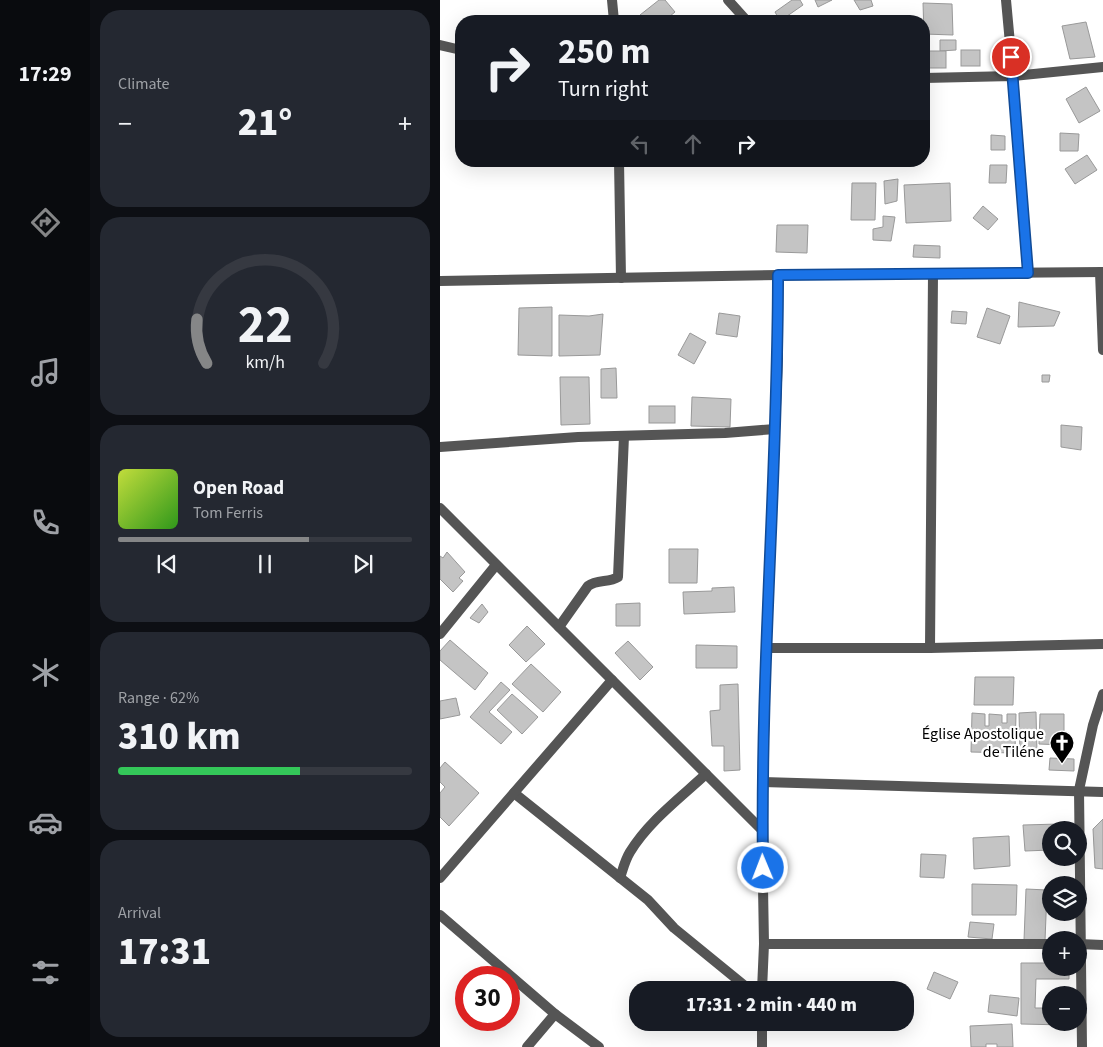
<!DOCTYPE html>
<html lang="en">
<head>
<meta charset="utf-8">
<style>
  :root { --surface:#171b24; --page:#242831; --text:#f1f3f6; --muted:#9ea1a6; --line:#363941; --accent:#858687 }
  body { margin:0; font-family:"Source Sans 3",sans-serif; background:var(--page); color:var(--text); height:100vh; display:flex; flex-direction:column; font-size:19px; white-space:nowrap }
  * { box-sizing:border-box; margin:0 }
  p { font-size:16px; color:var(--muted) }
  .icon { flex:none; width:28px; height:28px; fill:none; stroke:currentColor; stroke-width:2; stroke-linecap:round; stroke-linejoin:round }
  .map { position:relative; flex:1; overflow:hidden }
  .details { display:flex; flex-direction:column; gap:10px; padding:10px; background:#0d0f14; width:350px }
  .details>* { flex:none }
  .hud { position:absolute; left:15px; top:15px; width:475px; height:152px; border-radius:20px; box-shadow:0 5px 20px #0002; background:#171b24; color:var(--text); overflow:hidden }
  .controls { position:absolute; left:602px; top:821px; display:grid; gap:10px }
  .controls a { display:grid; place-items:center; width:45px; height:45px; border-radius:50%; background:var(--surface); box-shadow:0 5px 20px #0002; font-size:25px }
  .speed { position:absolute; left:15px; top:966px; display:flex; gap:10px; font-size:25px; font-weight:700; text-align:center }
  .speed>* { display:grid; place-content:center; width:65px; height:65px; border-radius:50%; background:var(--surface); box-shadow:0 5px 20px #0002; line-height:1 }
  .speed .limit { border:8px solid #d22; background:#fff; color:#111 }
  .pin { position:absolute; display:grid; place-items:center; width:42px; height:42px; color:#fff; margin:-21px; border:2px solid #fff; border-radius:50%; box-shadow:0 1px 5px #0007 }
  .me { position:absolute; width:55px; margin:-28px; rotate:359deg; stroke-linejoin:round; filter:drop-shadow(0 0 4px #0008) }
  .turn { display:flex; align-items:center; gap:18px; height:105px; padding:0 20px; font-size:22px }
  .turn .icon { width:65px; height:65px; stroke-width:2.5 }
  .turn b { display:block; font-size:35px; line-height:42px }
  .lanes { display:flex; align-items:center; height:48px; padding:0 20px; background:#0003; justify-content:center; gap:25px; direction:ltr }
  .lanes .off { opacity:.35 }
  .big { font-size:38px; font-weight:800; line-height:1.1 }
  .details .widget { flex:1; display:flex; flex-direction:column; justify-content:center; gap:8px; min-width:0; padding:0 18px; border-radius:20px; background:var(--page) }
  .details .dial { align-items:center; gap:0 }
  .dial svg { height:130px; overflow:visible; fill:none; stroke:var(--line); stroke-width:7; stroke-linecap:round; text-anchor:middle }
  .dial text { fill:var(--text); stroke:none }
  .song { display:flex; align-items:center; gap:15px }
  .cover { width:60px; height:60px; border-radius:8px; background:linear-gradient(135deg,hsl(70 70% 55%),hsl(110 70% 35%)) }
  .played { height:5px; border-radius:2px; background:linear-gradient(90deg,var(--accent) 65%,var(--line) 65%) }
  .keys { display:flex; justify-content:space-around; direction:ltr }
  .heat { display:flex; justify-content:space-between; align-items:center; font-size:28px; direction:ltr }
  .charge { height:8px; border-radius:4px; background:linear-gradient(90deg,#34c759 62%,var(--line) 0) }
  .trip { position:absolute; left:189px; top:981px; width:285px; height:50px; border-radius:20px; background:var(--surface); box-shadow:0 5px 20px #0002; font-weight:800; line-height:50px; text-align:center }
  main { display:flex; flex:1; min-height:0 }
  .dock { display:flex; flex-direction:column; width:90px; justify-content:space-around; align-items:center; background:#090b0e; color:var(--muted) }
  .dock .icon { width:35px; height:35px }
  .dock .selected { color:var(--accent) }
  .dock b { font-size:22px; color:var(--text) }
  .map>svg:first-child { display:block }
  .building { fill:#c4c4c4; stroke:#999 }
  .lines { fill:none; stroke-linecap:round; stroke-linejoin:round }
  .minor { stroke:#555; stroke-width:10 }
  .route-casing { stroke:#114b97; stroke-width:12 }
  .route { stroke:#1a73e8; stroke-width:9 }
  .labels { text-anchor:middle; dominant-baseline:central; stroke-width:4.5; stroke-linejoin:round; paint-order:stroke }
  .poi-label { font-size:16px; fill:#000; stroke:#fff; text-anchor:end }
</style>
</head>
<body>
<main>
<nav class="dock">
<b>17:29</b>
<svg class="icon selected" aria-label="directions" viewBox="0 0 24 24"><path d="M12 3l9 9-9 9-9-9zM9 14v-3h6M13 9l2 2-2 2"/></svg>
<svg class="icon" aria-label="music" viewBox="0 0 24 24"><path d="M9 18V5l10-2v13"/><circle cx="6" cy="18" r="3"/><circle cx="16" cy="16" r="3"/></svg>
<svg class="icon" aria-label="phone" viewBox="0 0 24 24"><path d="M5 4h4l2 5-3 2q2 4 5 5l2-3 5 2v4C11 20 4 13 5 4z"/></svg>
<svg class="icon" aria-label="climate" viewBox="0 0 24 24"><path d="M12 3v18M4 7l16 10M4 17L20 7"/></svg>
<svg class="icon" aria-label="car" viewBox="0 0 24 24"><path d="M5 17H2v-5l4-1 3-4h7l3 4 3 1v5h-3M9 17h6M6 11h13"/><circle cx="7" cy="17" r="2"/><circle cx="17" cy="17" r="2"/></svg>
<svg class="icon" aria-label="filters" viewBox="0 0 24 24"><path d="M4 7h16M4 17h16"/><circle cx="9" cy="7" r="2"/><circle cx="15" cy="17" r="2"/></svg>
</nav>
<section class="details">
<div class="widget"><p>Climate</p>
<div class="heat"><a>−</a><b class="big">21°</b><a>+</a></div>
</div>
<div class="widget dial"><svg viewBox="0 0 100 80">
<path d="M14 69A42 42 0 1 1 86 69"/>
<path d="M14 69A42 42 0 0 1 8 42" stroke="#858687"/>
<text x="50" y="56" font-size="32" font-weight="700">22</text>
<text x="50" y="72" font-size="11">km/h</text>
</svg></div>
<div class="widget">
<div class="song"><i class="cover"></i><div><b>Open Road</b><p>Tom Ferris</p></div></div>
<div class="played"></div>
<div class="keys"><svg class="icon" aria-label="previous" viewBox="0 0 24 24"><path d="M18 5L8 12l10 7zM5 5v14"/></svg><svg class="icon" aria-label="pause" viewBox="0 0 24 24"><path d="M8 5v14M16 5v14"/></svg><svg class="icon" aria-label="next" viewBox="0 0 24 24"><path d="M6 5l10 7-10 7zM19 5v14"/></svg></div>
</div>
<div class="widget"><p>Range · 62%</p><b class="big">310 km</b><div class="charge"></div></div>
<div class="widget"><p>Arrival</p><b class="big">17:31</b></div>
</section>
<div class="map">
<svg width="663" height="1047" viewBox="0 0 663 1047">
  <rect width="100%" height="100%" fill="#fff"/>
  <g class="building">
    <polygon points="219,0 225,0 235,12 224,21 205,21 200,15"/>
    <polygon points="352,0 360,0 363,5 340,21 335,12"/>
    <polygon points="375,0 392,0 378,7"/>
    <polygon points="414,0 431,0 433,6 420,10"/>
    <polygon points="483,3 512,4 513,35 484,34"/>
    <polygon points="646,22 655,57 630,59 622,26"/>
    <polygon points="500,40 516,40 516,50 500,51"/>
    <rect x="521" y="50" width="19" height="16"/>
    <rect x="484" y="51" width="22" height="17"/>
    <polygon points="646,87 660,111 639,123 626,99"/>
    <polygon points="620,133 639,134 638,151 620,151"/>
    <polygon points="551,135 565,136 565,150 551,150"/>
    <polygon points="647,155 657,170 635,184 625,169"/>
    <polygon points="550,165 567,165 566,183 549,183"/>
    <polygon points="458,179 457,201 445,204 444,181"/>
    <polygon points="412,183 436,183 435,220 411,220"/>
    <polygon points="510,183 511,221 466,223 464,185"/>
    <polygon points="543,206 558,219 548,230 533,218"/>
    <polygon points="443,216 455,217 451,241 433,240 433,229 443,227"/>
    <polygon points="337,225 368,225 367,253 336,252"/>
    <polygon points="474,245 500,246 500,258 473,257"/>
    <polygon points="579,302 620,312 614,326 578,327"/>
    <polygon points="112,307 112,356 78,355 79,308"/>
    <polygon points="547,308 570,316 560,344 537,337"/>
    <polygon points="512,311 527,312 526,324 511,323"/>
    <polygon points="279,313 300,316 297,337 276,334"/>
    <polygon points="163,314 160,355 119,356 119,315 149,316"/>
    <polygon points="250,333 266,342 254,364 238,355"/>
    <polygon points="176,368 177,398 161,398 161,369"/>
    <polygon points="602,375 610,375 609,382 602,382"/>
    <polygon points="120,377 149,377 150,424 121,425"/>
    <polygon points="252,397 291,399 290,427 251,426"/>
    <rect x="209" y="406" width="26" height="17"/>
    <polygon points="621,425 642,427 641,450 621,447"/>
    <polygon points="229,549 258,549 257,583 229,583"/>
    <polygon points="7,552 25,572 19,578 23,581 13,592 0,579 0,556 3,558"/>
    <polygon points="294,587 295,612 244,614 243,592 272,591 272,588"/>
    <polygon points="200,603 200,626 176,626 176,604"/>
    <polygon points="42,604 48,612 39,623 30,618"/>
    <polygon points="87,626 105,644 86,662 69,645"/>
    <polygon points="10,640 48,673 35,690 0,660 0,651"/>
    <polygon points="188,641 213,667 200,680 175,653"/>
    <polygon points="256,645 297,646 297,668 256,668"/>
    <polygon points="91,664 121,692 103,712 72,684"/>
    <polygon points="535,677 574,677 573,705 534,705"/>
    <polygon points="61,682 70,690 49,712 72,732 61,744 30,717"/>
    <polygon points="298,684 300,770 284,771 284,746 272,746 270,711 280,710 280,685"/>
    <polygon points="72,694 98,717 82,734 57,710"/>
    <polygon points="16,698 20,715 0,719 0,701"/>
    <polygon points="596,712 597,753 580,753 579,713"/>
    <polygon points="532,713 545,714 545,726 549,726 549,714 562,715 562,723 567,723 567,714 576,714 575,753 531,752"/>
    <polygon points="600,714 624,714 624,745 599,744"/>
    <polygon points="610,758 634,759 634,771 609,770"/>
    <polygon points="5,762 39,793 9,826 0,817 0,793 5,787 0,782 0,768"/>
    <polygon points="663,819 663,869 655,868 653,829"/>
    <polygon points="619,824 619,830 611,830 611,850 585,851 583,825"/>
    <polygon points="569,836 570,866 534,869 533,838"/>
    <polygon points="481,854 506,855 504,878 480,877"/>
    <polygon points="532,884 577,885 576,915 532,915"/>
    <polygon points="586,889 607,890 605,941 584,940"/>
    <polygon points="530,922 554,924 552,939 528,937"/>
    <polygon points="581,963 611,963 611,968 629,968 629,979 596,979 595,1008 611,1008 611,1022 626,1022 626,1025 581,1024"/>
    <polygon points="494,972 518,982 510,999 487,989"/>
    <polygon points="550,995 579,998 577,1016 548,1012"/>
    <polygon points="572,1024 573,1047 557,1047 557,1044 546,1044 546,1047 531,1047 530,1026"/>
  </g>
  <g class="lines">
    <g class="minor">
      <polyline points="172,0 174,21"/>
      <polyline points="288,0 307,21"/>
      <polyline points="566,0 573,76 588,273"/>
      <polyline points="0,45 21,50"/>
      <polyline points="484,78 573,76 663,67"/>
      <polyline points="179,161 181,278"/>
      <polyline points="660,272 663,350"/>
      <polyline points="0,281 338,275 663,272"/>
      <polyline points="0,447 138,437 285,433 335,429"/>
      <polyline points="0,508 322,830"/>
      <path d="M119,627L148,586C157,579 169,583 178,577L184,436"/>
      <polyline points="0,634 56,565"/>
      <polyline points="326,648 490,648 663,644"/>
      <polyline points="490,648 493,274"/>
      <polyline points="323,782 663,792"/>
      <polyline points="74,793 208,900 234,928 310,990"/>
      <polyline points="0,878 172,680"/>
      <path d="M180,878C183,869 185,860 190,852C208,822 240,798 266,774"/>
      <polyline points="0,915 115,1014 159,1047"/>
      <polyline points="324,944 611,944"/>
      <polyline points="639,944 663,945"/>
      <polyline points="322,990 324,944 322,830 326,648 338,358 338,275"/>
      <polyline points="87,1047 115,1014"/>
      <polyline points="322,1047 322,1022"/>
      <polyline points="642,1047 639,790 653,725 663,694"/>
    </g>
  </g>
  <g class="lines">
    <defs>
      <path id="route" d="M323,868C320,670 338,472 338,275L588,273L571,57"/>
    </defs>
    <use href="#route" class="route-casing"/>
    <use href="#route" class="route"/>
  </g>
  <defs>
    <symbol id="church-pin" viewBox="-11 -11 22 30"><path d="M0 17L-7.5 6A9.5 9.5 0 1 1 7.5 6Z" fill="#000" stroke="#fff"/><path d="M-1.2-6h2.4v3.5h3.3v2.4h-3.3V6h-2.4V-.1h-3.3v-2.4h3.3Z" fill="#fff"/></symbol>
  </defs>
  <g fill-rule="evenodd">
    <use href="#church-pin" x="608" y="729" width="28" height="38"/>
  </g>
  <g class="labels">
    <g class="poi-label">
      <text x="604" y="734">Église Apostolique<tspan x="604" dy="18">de Tiléne</tspan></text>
    </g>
  </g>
</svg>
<div class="controls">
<a><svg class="icon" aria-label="search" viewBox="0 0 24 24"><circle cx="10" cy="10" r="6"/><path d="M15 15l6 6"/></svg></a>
<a><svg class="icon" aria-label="layers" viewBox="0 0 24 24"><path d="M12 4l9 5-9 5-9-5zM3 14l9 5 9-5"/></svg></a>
<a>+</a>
<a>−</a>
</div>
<div class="speed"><div class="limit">30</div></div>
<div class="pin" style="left:571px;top:57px;background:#d93025"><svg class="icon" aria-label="arrive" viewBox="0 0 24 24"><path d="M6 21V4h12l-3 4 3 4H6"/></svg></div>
<svg class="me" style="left:323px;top:868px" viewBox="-20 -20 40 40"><circle r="17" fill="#1a73e8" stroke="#fff" stroke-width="3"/><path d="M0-11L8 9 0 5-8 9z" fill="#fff"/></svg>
<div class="trip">17:31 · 2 min · 440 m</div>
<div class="hud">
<div class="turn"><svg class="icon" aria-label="right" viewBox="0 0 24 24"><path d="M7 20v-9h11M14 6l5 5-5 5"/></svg><div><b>250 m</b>Turn right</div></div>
<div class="lanes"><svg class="icon off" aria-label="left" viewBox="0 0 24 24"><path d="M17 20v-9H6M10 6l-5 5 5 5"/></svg><svg class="icon off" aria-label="ahead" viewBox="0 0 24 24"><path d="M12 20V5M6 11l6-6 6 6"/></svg><svg class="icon" aria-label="right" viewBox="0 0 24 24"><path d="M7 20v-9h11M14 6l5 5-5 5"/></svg></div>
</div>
</div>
</main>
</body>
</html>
